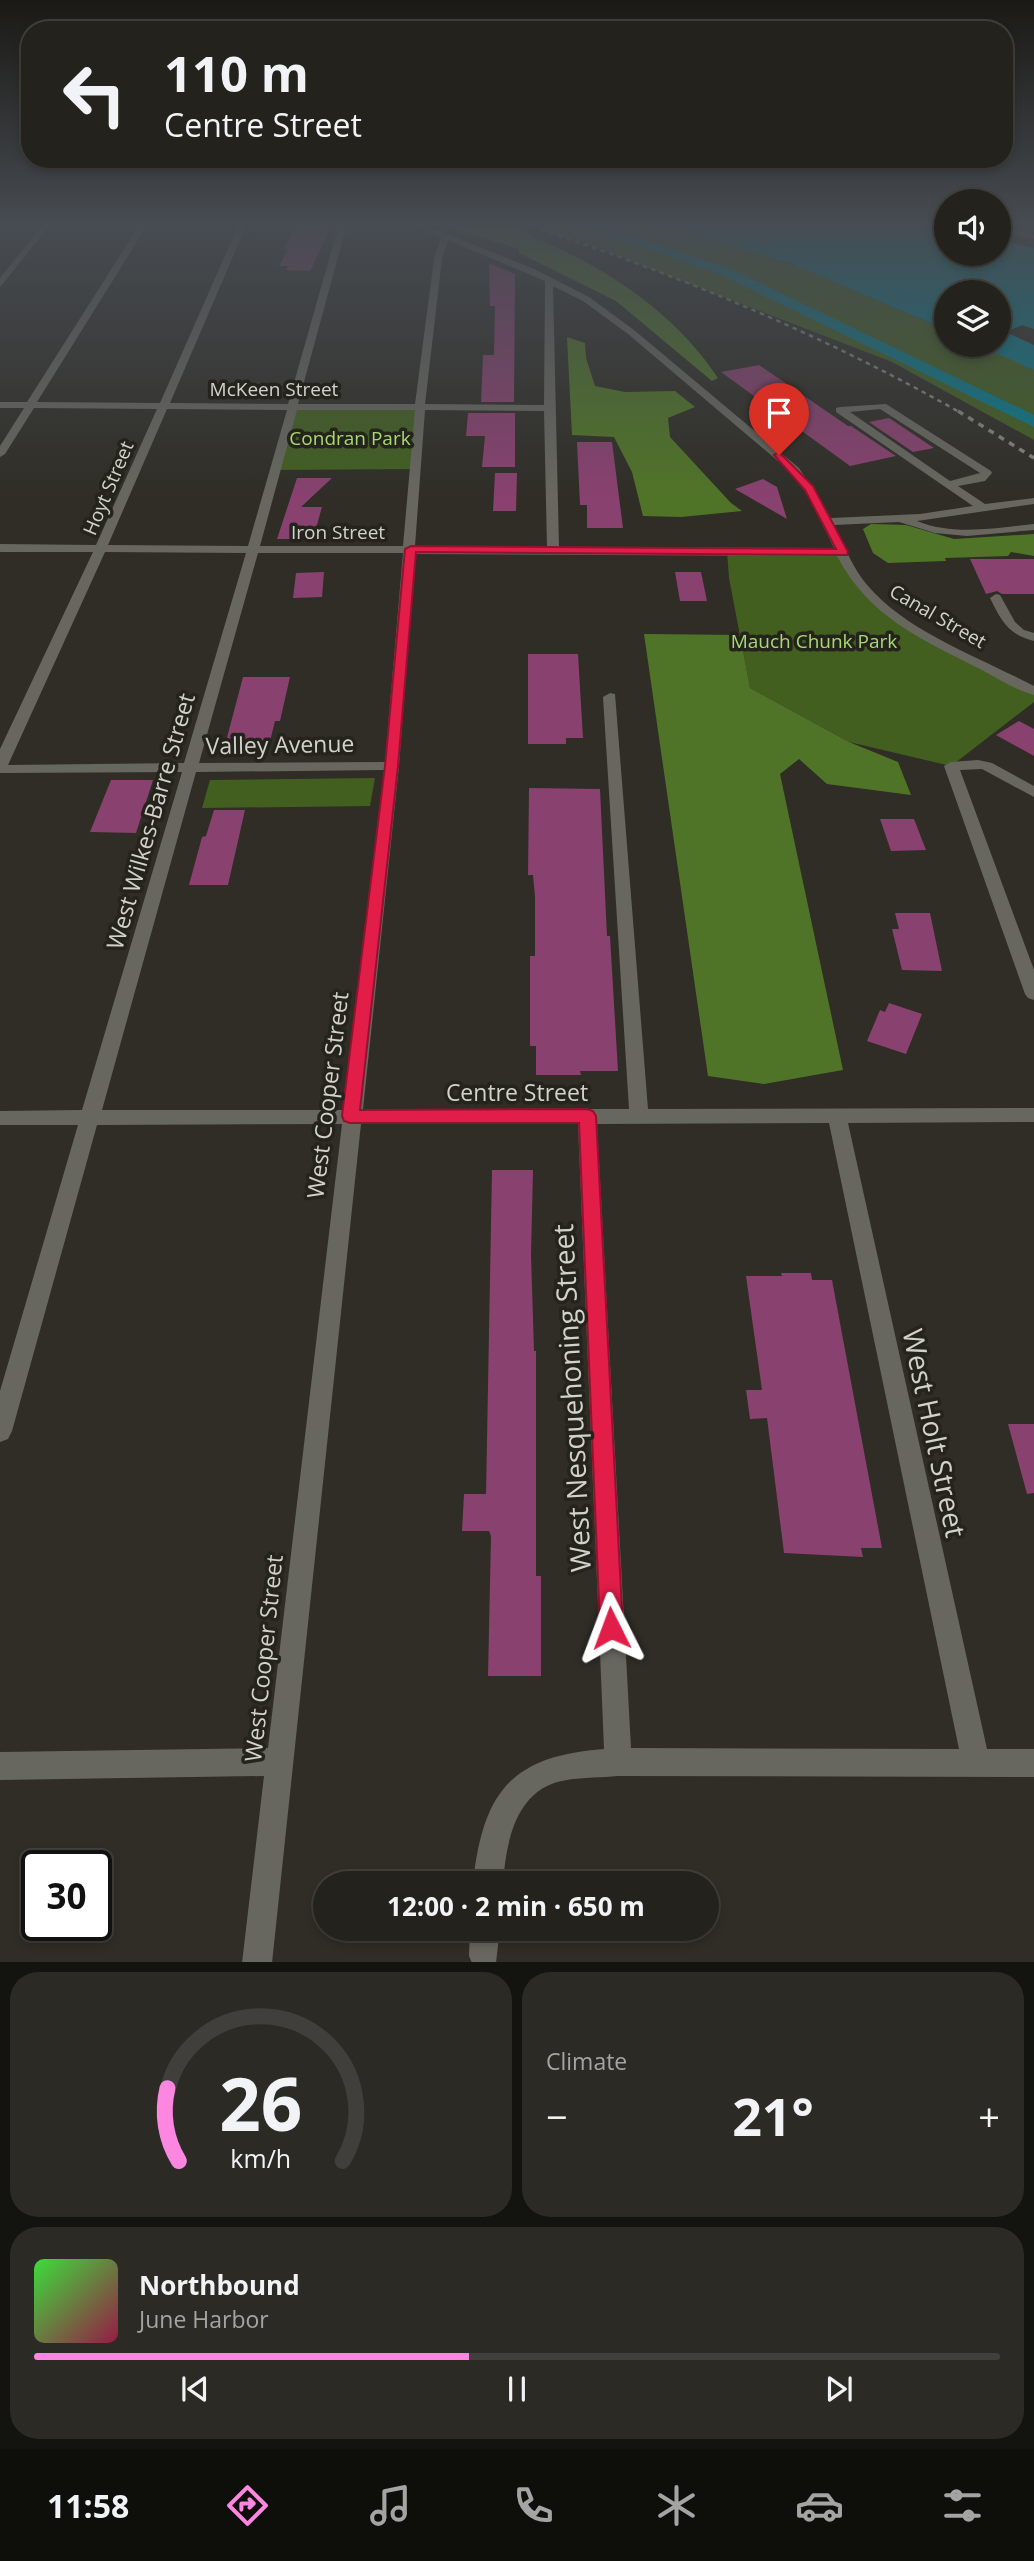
<!DOCTYPE html>
<html lang="en">
<head>
<meta charset="utf-8">
<style>
  :root { --surface:#23221c; --page:#2b2a25; --text:#f1f3f6; --muted:#a3a4a3; --line:#403f3b; --accent:#fd86e1 }
  body { margin:0; font-family:"Open Sans",sans-serif; background:var(--page); color:var(--text); height:100vh; display:flex; flex-direction:column; font-size:26px; white-space:nowrap }
  * { box-sizing:border-box; margin:0 }
  p { font-size:23px; color:var(--muted) }
  .icon { flex:none; width:38px; height:38px; fill:none; stroke:currentColor; stroke-width:2; stroke-linecap:round; stroke-linejoin:round }
  .map { position:relative; height:1962px; overflow:hidden }
  .panel { display:flex; flex-direction:column; gap:10px; padding:10px; background:#13130f; flex:1 }
  .panel>* { flex:none }
  .guide { position:absolute; left:21px; top:21px; width:992px; height:147px; border-radius:28px; box-shadow:0 4px 10px #0003,0 0 0 2px var(--line); background:#23221c; color:var(--text); overflow:hidden }
  .controls { position:absolute; left:934px; top:189px; display:grid; gap:14px }
  .controls a { display:grid; place-items:center; width:77px; height:77px; border-radius:50%; background:var(--surface); box-shadow:0 4px 10px #0003,0 0 0 2px var(--line); font-size:35px }
  .speed { position:absolute; left:21px; top:1850px; display:flex; gap:14px; font-size:35px; font-weight:700; text-align:center }
  .speed>* { display:grid; place-content:center; width:91px; height:91px; border-radius:50%; background:var(--surface); box-shadow:0 4px 10px #0003,0 0 0 2px var(--line); line-height:1 }
  .speed .limit { border:4px solid #111; border-radius:10px; background:#fff; color:#111 }
  .pin { position:absolute; display:grid; place-items:center; width:60px; height:60px; color:#fff; margin:-72px -30px; border-radius:50% 50% 50% 0; rotate:-45deg; box-shadow:0 0 7px #0007 }
  .pin .icon { rotate:45deg }
  .me { position:absolute; width:77px; margin:-38px; rotate:357deg; stroke-linejoin:round; filter:drop-shadow(0 0 5px #0008) }
  .turn { display:flex; align-items:center; gap:24px; height:147px; padding:0 28px; font-size:32px }
  .turn .icon { width:91px; height:91px; stroke-width:2.5 }
  .turn b { display:block; font-size:49px; line-height:60px }
  .big { font-size:52px; font-weight:700; line-height:1.1 }
  .panel .tile { flex:1; display:flex; flex-direction:column; justify-content:center; gap:10px; min-width:0; padding:0 24px; border-radius:28px; background:var(--page) }
  .panel .dial { align-items:center; gap:0 }
  .dial svg { height:182px; overflow:visible; fill:none; stroke:var(--line); stroke-width:7; stroke-linecap:round; text-anchor:middle }
  .dial text { fill:var(--text); stroke:none }
  .song { display:flex; align-items:center; gap:21px }
  .cover { width:84px; height:84px; border-radius:10px; background:linear-gradient(135deg,hsl(120 70% 55%),hsl(340 70% 35%)) }
  .played { height:7px; border-radius:4px; background:linear-gradient(90deg,var(--accent) 45%,var(--line) 45%) }
  .keys { display:flex; justify-content:space-around; direction:ltr }
  .heat { display:flex; justify-content:space-between; align-items:center; font-size:38px; direction:ltr }
  .panel .tiles { flex:1; display:grid; gap:10px; grid-template-columns:1fr 1fr }
  .tile:last-child { grid-column:span 2 }
  .trip { position:absolute; left:313px; top:1871px; width:406px; height:70px; border-radius:35px; background:var(--surface); box-shadow:0 4px 10px #0003,0 0 0 2px var(--line); font-weight:700; line-height:70px; text-align:center }
  .tab-bar { display:flex; height:112px; justify-content:space-around; align-items:center; background:#0e0e0b; color:var(--muted) }
  .tab-bar .icon { width:49px; height:49px }
  .tab-bar .active { color:var(--accent) }
  .tab-bar b { font-size:32px; color:var(--text) }
  .map>svg:first-child { display:block }
  .green { fill:#425f20 }
  .forest { fill:#507427 }
  .water { fill:#097a8a }
  .lines { fill:none; stroke-linecap:round; stroke-linejoin:round }
  .canal { fill:#097a8a; fill-rule:evenodd }
  .building { fill:#89416f }
  .minor { fill:#68675f; fill-rule:evenodd }
  .rail-far1 { stroke:#86847e; stroke-width:2.5; stroke-dasharray:4.5 4.5; stroke-linecap:butt }
  .rail { stroke:#86847e; stroke-width:3.5; stroke-dasharray:6 6; stroke-linecap:butt }
  .route { fill:#e11d48; stroke:#92132f; stroke-width:2 }
  .labels { text-anchor:middle; dominant-baseline:central; stroke-width:7; stroke-linejoin:round; paint-order:stroke }
  .far-street-label { font-size:19px; fill:#d2d1cc; stroke:#25241c }
  .far-park-label { font-size:19px; fill:#a6d972; stroke:#25241c }
  .street-label { font-size:23px; fill:#d2d1cc; stroke:#25241c }
  .near-street-label { font-size:28px; fill:#d2d1cc; stroke:#25241c }
</style>
</head>
<body>
<div class="map">
<svg width="1034" height="1963" viewBox="0 0 1034 1963">
  <rect width="100%" height="100%" fill="#2f2d26"/>
  <g class="green">
    <polygon points="524,224 661,224 797,266 947,330 947,345 980,345 1034,369 1034,440 892,362 582,242"/>
    <polygon points="291,407 420,407 416,469 274,470"/>
    <polygon points="727,551 843,552 856,578 890,613 1034,691 1034,702 951,766 849,742 750,688 729,578"/>
    <polygon points="375,778 370,806 202,808 210,780"/>
  </g>
  <g class="forest">
    <path d="M439,224C458,224 479,222 498,224C511,225 526,234 538,239C608,269 675,313 718,378L712,381L616,301L519,253V249Z"/>
    <polygon points="567,337 585,343 586,358 595,386 625,392 675,391 695,407 668,418 670,437 731,503 742,511 681,517 643,516 632,472 614,437 572,435"/>
    <polygon points="871,524 906,525 954,539 1034,534 1034,556 1011,552 1008,556 945,558 946,561 888,563 873,553 863,529"/>
    <polygon points="644,634 740,635 750,688 849,742 898,762 911,795 827,784 799,759 780,774 843,1070 764,1084 708,1076"/>
  </g>
  <polygon class="water" points="661,224 935,224 947,227 947,254 999,254 999,240 1034,248 1034,329 1022,325 1006,332 1034,345 1034,370 978,345 999,345 999,292 947,292 947,330 792,264"/>
  <g class="lines">
    <polygon class="canal" points="576,224 595,224 729,268 1034,415 1034,427 719,274"/>
  </g>
  <g class="building">
    <polygon points="297,224 329,224 325,233 328,233 310,271 286,270 288,266 279,266 288,249 284,249"/>
    <polygon points="489,263 515,274 514,402 481,402 483,355 494,355 495,306 490,306"/>
    <polygon points="759,365 848,426 851,426 896,456 850,466 721,372"/>
    <polygon points="468,413 515,413 515,467 482,467 485,436 466,436"/>
    <polygon points="889,418 934,448 913,452 869,422"/>
    <polygon points="577,442 612,442 623,528 587,528 587,505 580,505"/>
    <polygon points="495,473 517,473 516,511 493,511"/>
    <polygon points="297,478 332,478 301,507 322,507 313,539 277,539"/>
    <polygon points="763,479 777,487 787,519 735,489"/>
    <polygon points="970,559 1034,559 1034,594 1002,594 997,591 986,594"/>
    <polygon points="324,572 322,597 293,598 296,573"/>
    <polygon points="675,572 701,572 707,601 680,601"/>
    <polygon points="528,654 578,654 583,738 566,738 566,744 528,744"/>
    <polygon points="243,677 290,677 280,721 275,721 269,745 225,745"/>
    <polygon points="1019,721 1034,729 1034,756 996,735"/>
    <polygon points="111,780 153,780 136,833 90,832"/>
    <polygon points="529,788 600,789 607,936 610,936 618,1071 580,1071 581,1075 536,1075 536,1046 530,1046 530,956 535,956 535,897 533,875 528,875"/>
    <polygon points="214,810 245,810 228,885 189,885 202,837 206,836"/>
    <polygon points="880,819 914,819 926,850 891,851"/>
    <polygon points="895,913 930,913 942,971 902,970 892,929 899,929"/>
    <polygon points="889,1003 922,1014 906,1054 867,1041 880,1010 885,1012"/>
    <polygon points="492,1170 533,1170 531,1255 534,1351 536,1351 536,1576 541,1576 541,1676 488,1676 491,1536 489,1531 462,1531 464,1494 486,1494"/>
    <polygon points="781,1273 811,1273 812,1280 832,1280 882,1548 861,1548 863,1557 784,1553 767,1418 750,1419 746,1390 762,1390 746,1276 782,1276"/>
    <polygon points="1008,1424 1034,1424 1034,1493 1027,1494"/>
  </g>
  <g class="lines">
    <g class="minor">
      <polygon points="43,224 51,224 0,287 0,278"/>
      <path d="M140,224H148L37,402L160,403L239,224H247L170,403L288,404L339,224H347L298,404H415L434,259L441,237L412,224H422L534,269L589,297L634,330L799,468L831,518L920,514L973,506L836,412V408L840,407L886,404L991,471L992,473L985,481L958,486L985,504L1034,498V504L917,521C953,536 996,528 1034,524V530L967,536L935,533L899,522L834,525C845,546 852,568 868,586C907,632 981,658 1034,686V695C1015,690 997,678 980,669C921,639 869,617 837,556L415,554L399,766L363,1109H629L603,697L610,693L615,694L648,1109L1034,1108V1122L848,1123L987,1749H1034V1777L618,1776C598,1778 577,1777 557,1782C514,1795 506,1845 503,1883H473C483,1792 511,1756 604,1749L578,1124H361L272,1963H242L264,1776L0,1780V1752L268,1748L342,1124L97,1125L12,1431L8,1439L0,1442V1391L78,1125H0V1111L82,1110L182,772L0,773V749L93,552H0V544L96,545L157,409L34,408L5,454L0,457V446L24,408H0V402H27ZM448,240L545,281L544,405L425,404L442,259ZM553,286L583,301L628,334L791,472L809,497L834,548L559,547ZM167,409L287,410L248,546L108,545ZM880,409L980,473L950,481L850,412ZM297,410H415L403,546H260ZM425,410L544,411L547,547L415,546ZM105,552L246,553L184,763L8,765ZM258,553H403L385,762L199,763ZM384,770L344,1110H102L196,772ZM829,1123L959,1749L631,1748L597,1124Z"/>
      <polygon points="999,226 1034,235 1034,239 999,230"/>
      <path d="M996,594L1000,595L1015,622L1024,630L1034,633V641C1008,635 1001,620 990,598Z"/>
      <polygon points="978,760 992,763 1034,786 1034,797 982,769 960,770 1034,970 1034,1000 1028,998 1025,994 944,766 951,762"/>
      <polygon points="470,1928 500,1928 496,1963 472,1963 469,1956"/>
    </g>
    <path class="rail-far1" d="M524,224C676,274 822,334 961,413"/>
    <polyline class="rail" points="958,411 1034,458"/>
  </g>
  <linearGradient id="sky" x2="0" y2="1"><stop stop-color="#1a1915"/><stop offset="0.45" stop-color="#474c52"/><stop offset="1" stop-color="#474c52" stop-opacity="0"/></linearGradient>
  <rect width="1034" height="498" fill="url(#sky)"/>
  <polygon class="route" points="779,452 813,486 848,552 847,555 416,552 398,766 360,1110 587,1109 593,1111 596,1116 623,1628 620,1636 611,1639 603,1636 600,1628 579,1123 350,1123 344,1121 342,1116 385,766 405,549 411,546 836,549 805,490 774,455"/>
  <g class="labels">
    <g class="far-street-label">
      <text x="274" y="389">McKeen Street</text>
      <text transform="translate(108 488) rotate(-67)">Hoyt Street</text>
      <text x="338" y="532">Iron Street</text>
      <text transform="translate(938 616) rotate(30)">Canal Street</text>
    </g>
    <g class="far-park-label">
      <text x="350" y="438">Condran Park</text>
      <text x="814" y="641">Mauch Chunk Park</text>
    </g>
    <g class="street-label">
      <text transform="translate(280 744) rotate(-1)">Valley Avenue</text>
      <text transform="translate(150 821) rotate(-74)">West Wilkes-Barre Street</text>
      <text x="517" y="1092">Centre Street</text>
      <text transform="translate(327 1095) rotate(-83)">West Cooper Street</text>
      <text transform="translate(263 1658) rotate(-84)">West Cooper Street</text>
    </g>
    <g class="near-street-label">
      <text transform="translate(571 1398) rotate(-93)">West Nesquehoning Street</text>
      <text transform="translate(935 1433) rotate(78)">West Holt Street</text>
    </g>
  </g>
</svg>
<div class="controls">
<a><svg class="icon" aria-label="sound" viewBox="0 0 24 24"><path d="M4 9h4l5-4v14l-5-4H4zM17 9q2 3 0 6"/></svg></a>
<a><svg class="icon" aria-label="layers" viewBox="0 0 24 24"><path d="M12 4l9 5-9 5-9-5zM3 14l9 5 9-5"/></svg></a>
</div>
<div class="speed"><div class="limit">30</div></div>
<div class="pin" style="left:779px;top:455px;background:#d93025"><svg class="icon" aria-label="arrive" viewBox="0 0 24 24"><path d="M6 21V4h12l-3 4 3 4H6"/></svg></div>
<svg class="me" style="left:611px;top:1628px" viewBox="-20 -20 40 40"><path d="M0-17L14 15 0 8-14 15z" fill="#e11d48" stroke="#fff" stroke-width="4"/></svg>
<div class="trip">12:00 · 2 min · 650 m</div>
<div class="guide">
<div class="turn"><svg class="icon" aria-label="left" viewBox="0 0 24 24"><path d="M17 20v-9H6M10 6l-5 5 5 5"/></svg><div><b>110 m</b>Centre Street</div></div>
</div>
</div>
<section class="panel">
<div class="tiles">
<div class="tile dial"><svg viewBox="0 0 100 80">
<path d="M14 69A42 42 0 1 1 86 69"/>
<path d="M14 69A42 42 0 0 1 9 37" stroke="#fd86e1"/>
<text x="50" y="56" font-size="32" font-weight="700">26</text>
<text x="50" y="72" font-size="11">km/h</text>
</svg></div>
<div class="tile"><p>Climate</p>
<div class="heat"><a>−</a><b class="big">21°</b><a>+</a></div>
</div>
<div class="tile">
<div class="song"><i class="cover"></i><div><b>Northbound</b><p>June Harbor</p></div></div>
<div class="played"></div>
<div class="keys"><svg class="icon" aria-label="previous" viewBox="0 0 24 24"><path d="M18 5L8 12l10 7zM5 5v14"/></svg><svg class="icon" aria-label="pause" viewBox="0 0 24 24"><path d="M8 5v14M16 5v14"/></svg><svg class="icon" aria-label="next" viewBox="0 0 24 24"><path d="M6 5l10 7-10 7zM19 5v14"/></svg></div>
</div>
</div>
</section>
<nav class="tab-bar">
<b>11:58</b>
<svg class="icon active" aria-label="directions" viewBox="0 0 24 24"><path d="M12 3l9 9-9 9-9-9zM9 14v-3h6M13 9l2 2-2 2"/></svg>
<svg class="icon" aria-label="music" viewBox="0 0 24 24"><path d="M9 18V5l10-2v13"/><circle cx="6" cy="18" r="3"/><circle cx="16" cy="16" r="3"/></svg>
<svg class="icon" aria-label="phone" viewBox="0 0 24 24"><path d="M5 4h4l2 5-3 2q2 4 5 5l2-3 5 2v4C11 20 4 13 5 4z"/></svg>
<svg class="icon" aria-label="climate" viewBox="0 0 24 24"><path d="M12 3v18M4 7l16 10M4 17L20 7"/></svg>
<svg class="icon" aria-label="car" viewBox="0 0 24 24"><path d="M5 17H2v-5l4-1 3-4h7l3 4 3 1v5h-3M9 17h6M6 11h13"/><circle cx="7" cy="17" r="2"/><circle cx="17" cy="17" r="2"/></svg>
<svg class="icon" aria-label="filters" viewBox="0 0 24 24"><path d="M4 7h16M4 17h16"/><circle cx="9" cy="7" r="2"/><circle cx="15" cy="17" r="2"/></svg>
</nav>
</body>
</html>
